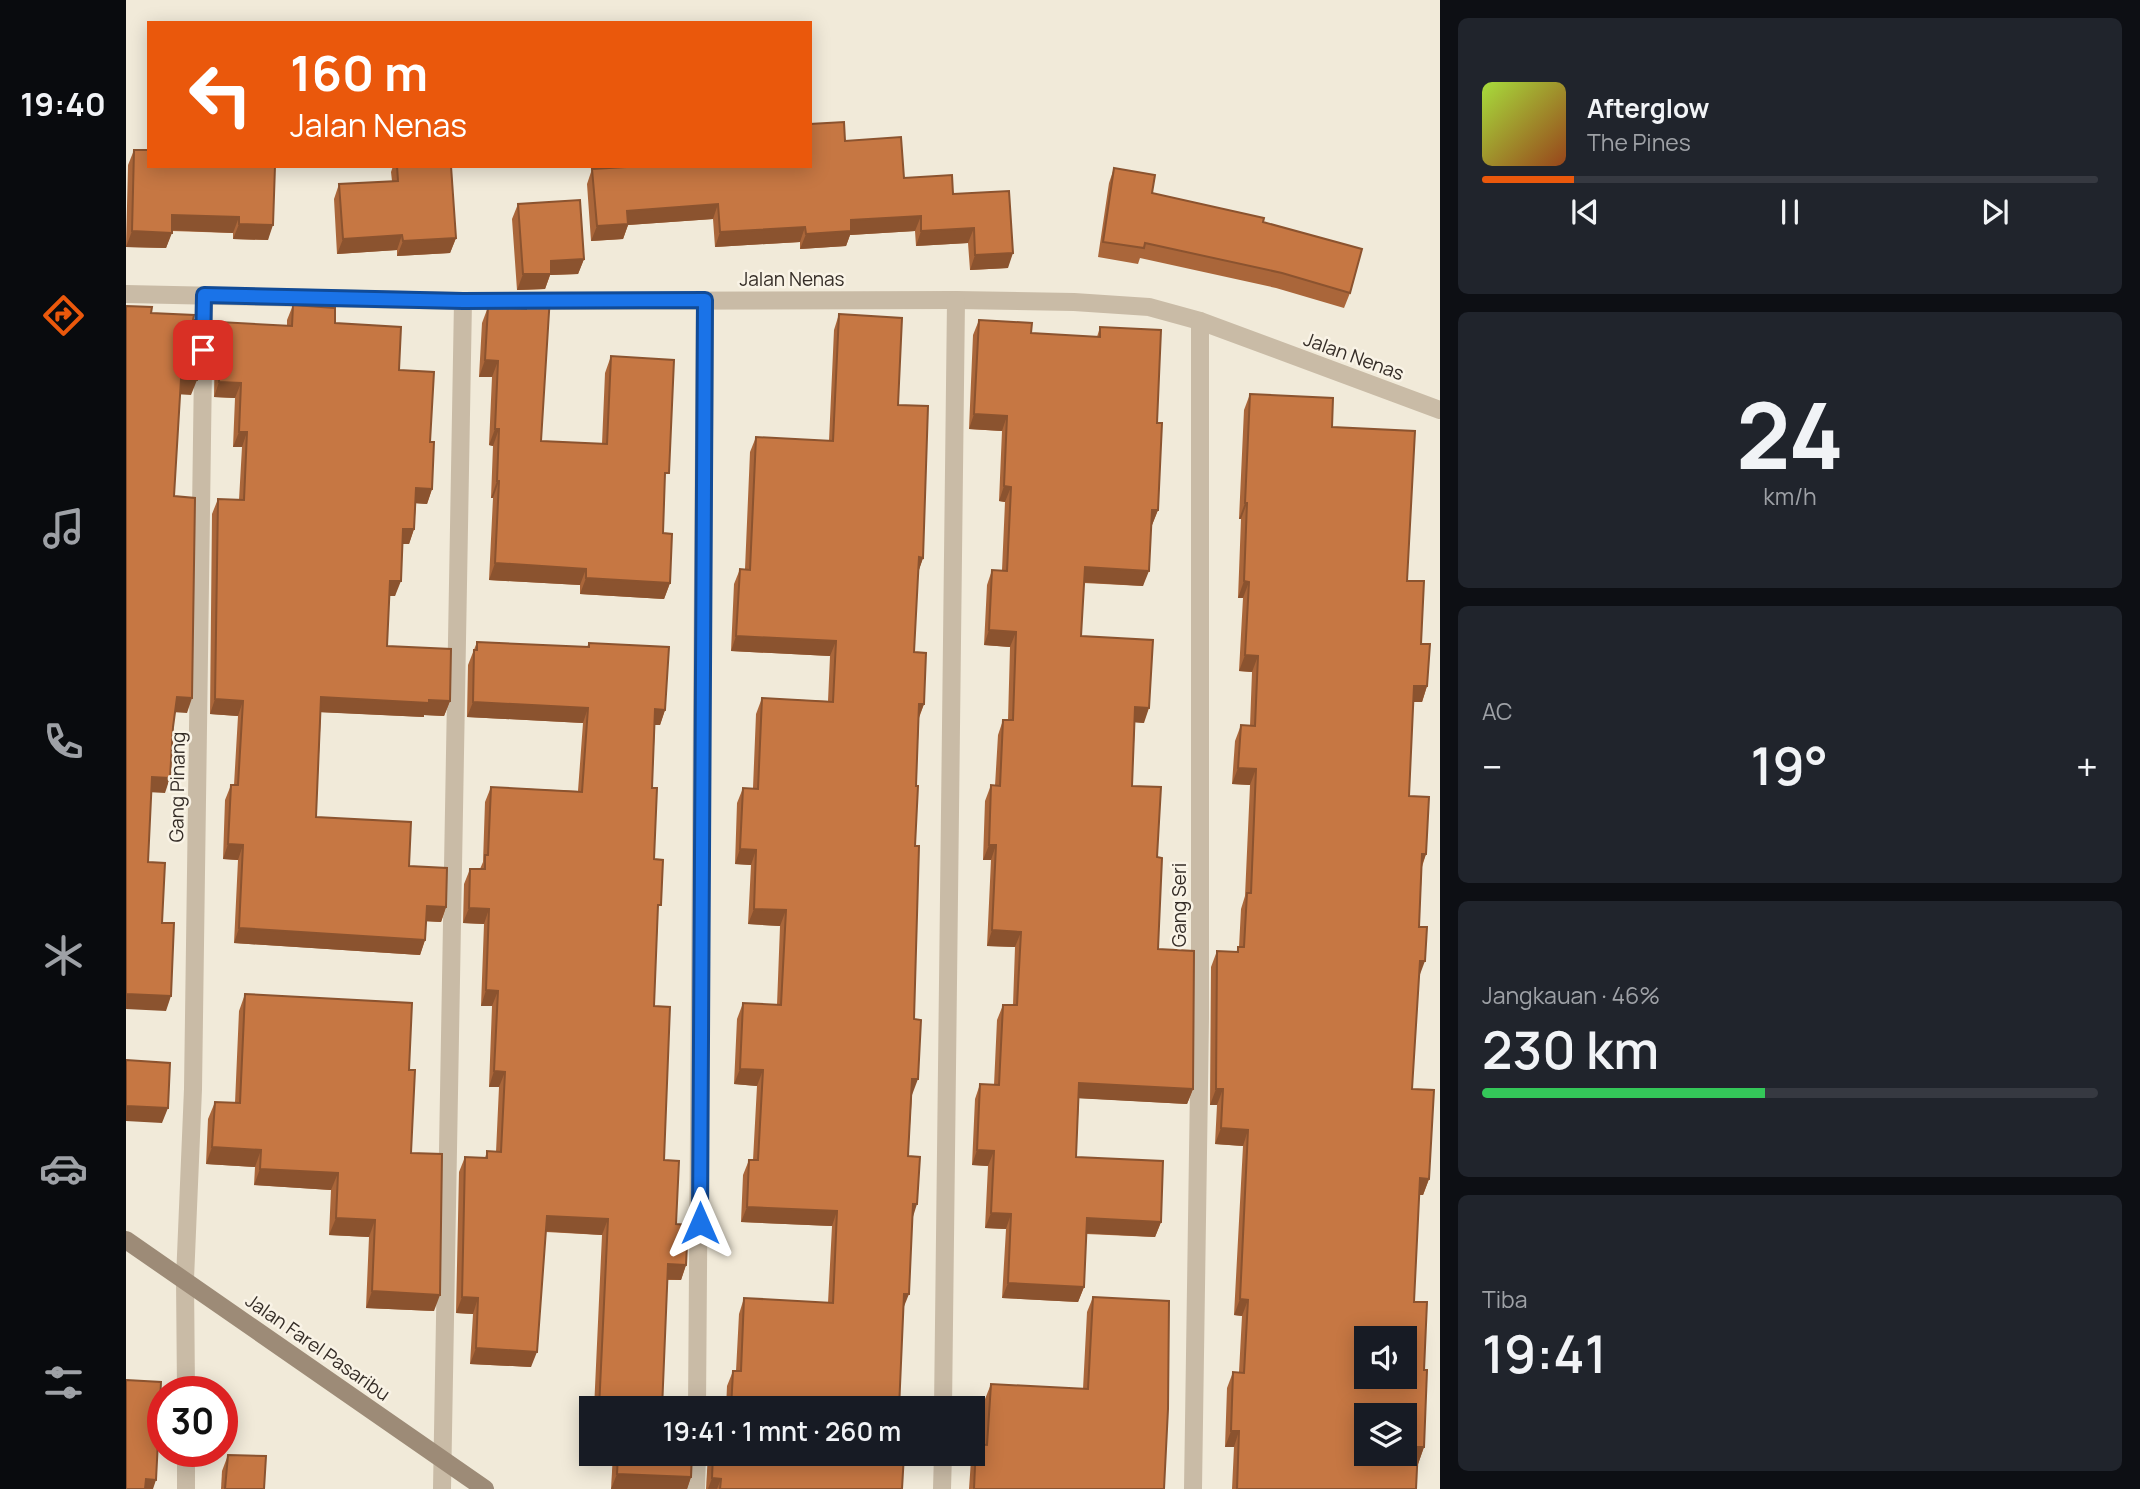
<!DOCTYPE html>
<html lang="id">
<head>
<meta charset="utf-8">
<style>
  :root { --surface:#171b24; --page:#20242c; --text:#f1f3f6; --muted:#9ea1a6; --line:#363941; --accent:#ea580c }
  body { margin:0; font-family:Manrope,sans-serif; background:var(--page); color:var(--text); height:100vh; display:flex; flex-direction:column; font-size:26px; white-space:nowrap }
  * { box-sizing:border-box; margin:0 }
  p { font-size:23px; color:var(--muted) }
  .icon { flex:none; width:38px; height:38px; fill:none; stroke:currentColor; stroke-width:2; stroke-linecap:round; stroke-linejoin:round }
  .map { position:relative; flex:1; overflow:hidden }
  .side { display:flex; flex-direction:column; gap:18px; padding:18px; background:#0d0f14; width:700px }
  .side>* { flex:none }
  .top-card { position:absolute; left:21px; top:21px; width:665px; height:147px; border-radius:0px; box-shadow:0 4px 18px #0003; background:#ea580c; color:#fff; overflow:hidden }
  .controls { position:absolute; left:1228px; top:1326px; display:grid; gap:14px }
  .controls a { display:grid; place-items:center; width:63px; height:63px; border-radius:0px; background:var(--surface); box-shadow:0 4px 18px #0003; font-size:35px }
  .speed { position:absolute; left:21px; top:1376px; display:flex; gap:14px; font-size:35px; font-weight:700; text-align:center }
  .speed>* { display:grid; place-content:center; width:91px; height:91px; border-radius:50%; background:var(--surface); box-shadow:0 4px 18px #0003; line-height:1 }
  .speed .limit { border:10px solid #d22; background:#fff; color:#111 }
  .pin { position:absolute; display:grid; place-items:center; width:60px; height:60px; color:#fff; margin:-30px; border-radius:14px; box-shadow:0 4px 10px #0006 }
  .me { position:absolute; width:77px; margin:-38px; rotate:0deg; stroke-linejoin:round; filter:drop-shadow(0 0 5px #0008) }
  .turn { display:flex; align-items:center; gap:24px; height:147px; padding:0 28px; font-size:32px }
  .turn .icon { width:91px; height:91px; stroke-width:2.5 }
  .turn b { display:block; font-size:49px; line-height:60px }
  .big { font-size:52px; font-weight:600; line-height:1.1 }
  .side .widget { flex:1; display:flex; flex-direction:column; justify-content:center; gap:10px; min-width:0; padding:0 24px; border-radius:10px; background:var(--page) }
  .side .dial { align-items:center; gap:0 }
  .dial b { font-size:91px; line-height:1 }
  .song { display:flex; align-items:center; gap:21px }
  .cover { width:84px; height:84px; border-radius:10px; background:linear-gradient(135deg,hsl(80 70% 55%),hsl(20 70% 35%)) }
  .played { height:7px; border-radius:4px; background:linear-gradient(90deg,var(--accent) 15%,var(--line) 15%) }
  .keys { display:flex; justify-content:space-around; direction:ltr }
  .heat { display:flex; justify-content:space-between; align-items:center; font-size:38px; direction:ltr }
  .charge { height:10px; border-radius:5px; background:linear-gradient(90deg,#34c759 46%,var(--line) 0) }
  .trip { position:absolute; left:453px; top:1396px; width:406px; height:70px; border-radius:0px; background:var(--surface); box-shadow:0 4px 18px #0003; font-weight:600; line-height:70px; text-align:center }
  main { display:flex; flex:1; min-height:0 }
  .tabs { display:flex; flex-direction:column; width:126px; justify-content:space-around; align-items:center; background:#090b0e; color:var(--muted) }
  .tabs .icon { width:49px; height:49px }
  .tabs .current { color:var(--accent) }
  .tabs b { font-size:32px; color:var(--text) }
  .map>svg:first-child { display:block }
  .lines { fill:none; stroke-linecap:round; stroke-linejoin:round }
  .street { stroke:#c9bba6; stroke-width:18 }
  .secondary { stroke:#9d8b77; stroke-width:18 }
  .wall { fill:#aa663a }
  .shaded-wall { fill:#8b532f }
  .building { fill:#c67743; stroke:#8b532f; stroke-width:2; fill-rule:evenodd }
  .route-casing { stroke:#114b97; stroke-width:18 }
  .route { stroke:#1a73e8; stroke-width:12 }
  .labels { text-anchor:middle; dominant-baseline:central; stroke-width:5; stroke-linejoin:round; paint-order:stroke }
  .street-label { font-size:19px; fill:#352d27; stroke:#f9f3e6 }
</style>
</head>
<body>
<main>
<nav class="tabs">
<b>19:40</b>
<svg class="icon current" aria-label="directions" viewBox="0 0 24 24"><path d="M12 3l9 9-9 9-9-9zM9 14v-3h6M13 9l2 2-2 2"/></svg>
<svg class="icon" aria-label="music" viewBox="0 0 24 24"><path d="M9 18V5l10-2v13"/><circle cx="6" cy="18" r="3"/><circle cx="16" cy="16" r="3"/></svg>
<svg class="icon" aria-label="phone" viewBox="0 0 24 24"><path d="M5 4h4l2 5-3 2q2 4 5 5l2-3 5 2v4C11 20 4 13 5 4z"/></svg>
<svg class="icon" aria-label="climate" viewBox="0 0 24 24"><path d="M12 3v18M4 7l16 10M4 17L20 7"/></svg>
<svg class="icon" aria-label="car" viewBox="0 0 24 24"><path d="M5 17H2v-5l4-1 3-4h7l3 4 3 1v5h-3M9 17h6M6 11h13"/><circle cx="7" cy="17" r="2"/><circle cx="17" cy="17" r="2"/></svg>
<svg class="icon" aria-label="filters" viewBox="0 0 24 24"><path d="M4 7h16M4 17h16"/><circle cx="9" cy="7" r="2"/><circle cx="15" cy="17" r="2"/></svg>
</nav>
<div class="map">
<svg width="1314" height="1489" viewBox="0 0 1314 1489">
  <rect width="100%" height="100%" fill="#f1ead9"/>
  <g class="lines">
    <g class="street">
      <polyline points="0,294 337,301 830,300 948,302 1023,307 1074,321 1314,410"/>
      <polyline points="60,1391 59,1279 67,1089 78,295"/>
      <polyline points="571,1409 579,300"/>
      <polyline points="817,1409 830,300"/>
      <polyline points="60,1451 60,1489"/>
      <polyline points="316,1489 337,301"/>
      <polyline points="570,1489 571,1454"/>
      <polyline points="816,1489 817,1454"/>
      <polyline points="1067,1489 1074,1018 1074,321"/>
    </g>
    <polyline class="secondary" points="0,1240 359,1489"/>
  </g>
  <g class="wall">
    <polygon points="719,141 778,178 827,194 882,268 844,270 842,243 790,246 789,231 724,235 720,246 674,249 674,242 589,247 587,219 502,225 497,239 465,241 461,184 466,169 684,166"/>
    <polygon points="8,150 149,166 142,240 107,239 107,233 46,231 40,248 0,247 2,165"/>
    <polygon points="267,166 325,166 330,238 324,253 271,256 271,250 211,254 208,199 213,184 266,181 265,172"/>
    <polygon points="988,168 1026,193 1137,222 1224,293 1218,308 1150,288 1014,258 1012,264 972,257 983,183"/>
    <polygon points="392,204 458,259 452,274 424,275 419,289 391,290 386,219"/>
    <polygon points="399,296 415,441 476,444 479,373 485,356 539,484 537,533 544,583 538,599 454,594 454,585 363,580 367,498 365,498 367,446 363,445 366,377 353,377 356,323 362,307 394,308"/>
    <polygon points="167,305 209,323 273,370 304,442 306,489 301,504 290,503 288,529 283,544 277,544 269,596 263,596 261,646 324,701 318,716 298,715 298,717 195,712 190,817 283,866 320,907 315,922 300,921 299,940 294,955 108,943 112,860 97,859 99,800 105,785 108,785 112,716 84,714 86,514 92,499 113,500 116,447 107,447 109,398 88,397 89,337 94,322 161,326 161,320"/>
    <polygon points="713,314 772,405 797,558 792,572 788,652 798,704 793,718 790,786 786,1095 782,1156 787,1217 777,1308 773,1409 600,1409 601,1386 607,1371 610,1371 613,1314 618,1298 702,1303 706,1226 615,1222 617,1175 623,1160 627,1160 631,1086 608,1084 611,1019 617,1003 651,1005 654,926 622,924 625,865 609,864 611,803 617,788 627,788 630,714 636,698 702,701 704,656 605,651 608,584 614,569 619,569 624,452 630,437 703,441 708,330"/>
    <polygon points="853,320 905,333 971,337 974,327 1031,423 1032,510 1026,525 1025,525 1017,586 958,583 955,636 1018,723 1009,722 1006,786 1031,857 1032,949 1067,1089 1061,1104 953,1098 950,1157 1035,1222 1029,1237 960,1234 958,1287 952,1302 876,1298 880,1229 859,1228 862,1166 846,1165 849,1099 854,1084 868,1085 871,1020 877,1005 887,1005 889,947 861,946 865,860 857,860 859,801 865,785 869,786 872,735 877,720 882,720 884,647 858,645 861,585 866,570 876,570 879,502 873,501 876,431 843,429 847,335"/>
    <polygon points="1124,394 1206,427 1281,581 1295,644 1301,686 1296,702 1287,702 1283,796 1300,854 1296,867 1293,927 1293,977 1286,1089 1303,1179 1297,1195 1293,1195 1288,1302 1298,1370 1298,1447 1292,1464 1291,1464 1290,1489 1106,1489 1108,1447 1099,1447 1101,1388 1107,1372 1113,1372 1116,1316 1108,1315 1117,1146 1089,1144 1091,1105 1084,1105 1085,967 1091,951 1110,952 1113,947 1115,909 1119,896 1124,785 1106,784 1109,741 1115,725 1124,726 1126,672 1113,671 1117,598 1112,598 1115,519 1113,519 1118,410"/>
    <polygon points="351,642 461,647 463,643 539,710 534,725 529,725 526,788 528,859 532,914 528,1006 538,1160 550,1224 560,1265 555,1280 541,1280 536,1409 468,1409 476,1235 420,1232 405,1367 344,1364 347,1314 330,1313 333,1172 339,1157 359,1158 361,1151 370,1152 373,1087 363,1087 366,1006 355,1006 358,924 337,923 338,884 344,869 354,869 357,862 359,802 365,787 452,791 457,723 341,717 342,665"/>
    <polygon points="119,994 283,1070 285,1153 308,1311 240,1308 243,1237 203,1235 205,1190 128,1185 129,1167 80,1164 82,1119 89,1102 109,1103 113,1011"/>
    <polygon points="967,1297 1038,1489 843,1489 845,1460 850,1444 857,1445 859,1399 865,1384 957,1389 961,1312"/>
    <polygon points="487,1454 566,1454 565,1477 561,1489 485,1489"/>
    <polygon points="582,1454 778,1454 776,1489 580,1489"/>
    <polygon points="102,1455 138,1489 95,1489 96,1471"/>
  </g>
  <g class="shaded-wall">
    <polygon points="592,204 587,219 502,225 497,239 465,241 471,226 501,211"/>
    <polygon points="46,215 113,217 107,233 41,230"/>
    <polygon points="795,216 789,231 724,235 720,246 674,249 680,234 725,220"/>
    <polygon points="113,224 147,225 142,240 107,239"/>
    <polygon points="679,227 674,242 589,247 594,232"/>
    <polygon points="848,228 842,243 790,246 795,231"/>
    <polygon points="6,231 46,233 40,248 0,247"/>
    <polygon points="276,235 271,250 211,254 217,239"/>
    <polygon points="330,238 324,253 271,256 277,241"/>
    <polygon points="887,253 882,268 844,270 849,255"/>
    <polygon points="458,259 452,274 424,275 419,289 391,290 397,274 425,261"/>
    <polygon points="359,360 372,361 366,377 353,377"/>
    <polygon points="55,379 71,380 65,395 49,394"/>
    <polygon points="93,382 115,383 109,398 88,397"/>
    <polygon points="848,414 881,416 876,431 843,429"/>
    <polygon points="369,429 373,429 367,446 363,445"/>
    <polygon points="113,432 121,432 116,447 107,447"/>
    <polygon points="371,481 373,481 367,498 365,498"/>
    <polygon points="878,486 885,487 879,502 873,501"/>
    <polygon points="290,488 306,489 301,504 285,503"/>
    <polygon points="1119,503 1121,503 1115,519 1113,519"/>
    <polygon points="1026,510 1032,510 1026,525 1020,525"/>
    <polygon points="277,529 288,529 283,544 272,544"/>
    <polygon points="793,557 797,558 792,573"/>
    <polygon points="369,563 460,569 454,585 363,580"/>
    <polygon points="959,567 1023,571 1017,586 953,582"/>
    <polygon points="460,578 544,583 538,599 454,594"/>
    <polygon points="264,581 275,581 269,596 259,596"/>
    <polygon points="1118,581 1123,582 1117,598 1112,598"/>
    <polygon points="863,630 890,632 884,647 858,645"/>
    <polygon points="610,636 710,641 704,656 605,651"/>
    <polygon points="1119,655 1132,656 1126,672 1113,671"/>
    <polygon points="1288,686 1301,686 1296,702 1282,702"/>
    <polygon points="51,697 66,698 61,713 46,712"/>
    <polygon points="195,697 303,700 324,701 318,716 298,715 298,717 190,712"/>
    <polygon points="89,699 117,701 112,716 84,714"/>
    <polygon points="347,702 462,708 457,723 341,717"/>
    <polygon points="793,704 798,704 792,719"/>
    <polygon points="1009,707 1023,708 1018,723 1004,722"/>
    <polygon points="529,709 539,710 534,725 524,725"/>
    <polygon points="1112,768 1130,769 1124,785 1106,784"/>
    <polygon points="26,777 44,778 39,793 21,792"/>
    <polygon points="102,844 117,845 112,860 97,859"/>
    <polygon points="863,845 870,845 865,860 857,860"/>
    <polygon points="614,849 630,850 625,865 609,864"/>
    <polygon points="1296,854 1300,854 1294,870"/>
    <polygon points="301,906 320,907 315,922 295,921"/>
    <polygon points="343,908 363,909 358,924 337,923"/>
    <polygon points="628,909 660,910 654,926 622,924"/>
    <polygon points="113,928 299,940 294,955 108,943"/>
    <polygon points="866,930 895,932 889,947 861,946"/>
    <polygon points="1294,961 1299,961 1293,977"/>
    <polygon points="360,990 372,991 366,1006 355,1006"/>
    <polygon points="0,994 45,996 40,1011 0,1009"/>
    <polygon points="614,1069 637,1070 631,1086 608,1084"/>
    <polygon points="368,1071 379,1072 373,1087 363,1087"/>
    <polygon points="786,1079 792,1079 786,1095 781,1094"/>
    <polygon points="953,1083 1067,1089 1061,1104 948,1098"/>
    <polygon points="1090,1089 1097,1089 1091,1105 1084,1105"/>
    <polygon points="0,1106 42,1108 36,1123 0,1121"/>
    <polygon points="1095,1128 1122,1130 1117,1146 1089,1144"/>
    <polygon points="86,1147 135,1150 129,1167 80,1164"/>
    <polygon points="851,1150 868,1151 862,1166 846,1165"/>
    <polygon points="134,1169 212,1173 205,1190 128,1185"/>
    <polygon points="1294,1178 1303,1179 1297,1195 1288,1195"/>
    <polygon points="787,1204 791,1204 786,1220"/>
    <polygon points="621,1207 711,1211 706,1226 615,1222"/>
    <polygon points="865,1213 885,1214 880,1229 859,1228"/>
    <polygon points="421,1216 482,1219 476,1235 415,1231"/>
    <polygon points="210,1218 249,1220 243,1237 203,1235"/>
    <polygon points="961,1218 1035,1222 1029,1237 955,1233"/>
    <polygon points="542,1264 560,1265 555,1280 537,1279"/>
    <polygon points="882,1283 958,1287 952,1302 876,1298"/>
    <polygon points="246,1291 314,1295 308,1311 240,1308"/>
    <polygon points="778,1294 783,1294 777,1309"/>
    <polygon points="336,1297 352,1298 347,1314 330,1313"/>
    <polygon points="1114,1299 1122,1300 1116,1316 1108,1315"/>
    <polygon points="350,1348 411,1352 405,1367 344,1364"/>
    <polygon points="1105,1431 1113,1431 1108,1447 1099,1447"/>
    <polygon points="1292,1447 1298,1447 1292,1464 1286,1463"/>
    <polygon points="491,1474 565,1477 561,1489 485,1489"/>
    <polygon points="586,1478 595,1479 591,1489 582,1489"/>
    <polygon points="20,1479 30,1480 27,1489 16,1489"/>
  </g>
  <g class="building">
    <polygon points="718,122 719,141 775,137 778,178 826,175 827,194 883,191 887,253 849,255 848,228 795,231 795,216 725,220 725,231 680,234 679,227 594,232 592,204 501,211 502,224 471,226 466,169 517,166 684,166 684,124"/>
    <polygon points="8,150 23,150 23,166 149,166 147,225 113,224 113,217 46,215 46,233 6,231"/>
    <polygon points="271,166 325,166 330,238 277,241 276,235 217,239 213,184 272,181"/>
    <polygon points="988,168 1029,175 1026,193 1138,218 1137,222 1236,249 1224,293 1156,273 1019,243 1018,248 977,242"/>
    <polygon points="454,200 458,259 425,261 425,274 397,274 392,204"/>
    <polygon points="399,296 424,296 415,441 481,444 485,356 548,360 543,473 539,473 537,533 546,534 544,583 460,578 460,569 369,563 373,481 371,481 373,429 369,429 372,361 359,360 362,307 400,309"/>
    <polygon points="167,305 209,308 209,323 275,327 273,370 308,372 304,442 308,442 306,489 290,488 288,529 277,529 275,581 264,581 261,646 325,649 324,701 303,700 303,703 195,697 190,817 285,822 283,866 321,868 320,907 301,906 299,940 113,928 117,845 102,844 105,785 112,785 117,701 89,699 92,499 118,500 121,432 113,432 115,383 93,382 94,322 166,326"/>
    <polygon points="0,306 26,307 25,313 68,315 67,320 72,320 71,380 55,379 48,496 69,498 66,698 51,697 47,727 44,778 26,777 22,862 39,863 36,923 48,923 45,996 0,994"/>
    <polygon points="713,314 776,318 772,405 802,406 797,558 793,557 788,652 800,653 798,704 793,704 790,786 792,786 789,846 793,846 788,1019 795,1020 792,1079 786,1079 782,1156 794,1157 791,1204 787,1204 783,1294 778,1294 773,1409 605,1409 607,1371 615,1371 618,1298 707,1303 711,1211 621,1207 623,1160 632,1160 637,1070 614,1069 617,1003 655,1005 660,910 628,909 630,850 614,849 617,788 632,789 636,698 707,702 710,641 610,636 614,569 624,570 630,437 707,441"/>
    <polygon points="853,320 906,323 905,333 974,337 974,327 1035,330 1031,423 1036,423 1032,510 1026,510 1023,571 959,567 955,636 1027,640 1023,708 1009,707 1006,786 1035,787 1031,857 1036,858 1032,949 1068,951 1067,1089 953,1083 950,1157 1037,1161 1035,1222 961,1218 958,1287 882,1283 885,1214 865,1213 868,1151 851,1150 854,1084 873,1085 877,1005 891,1005 895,932 866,930 870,845 863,845 865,785 874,786 877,720 887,720 890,632 863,630 866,570 881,571 885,487 878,486 881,416 848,414"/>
    <path d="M1124,394L1207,398L1206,427L1289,431L1281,581H1298L1295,644H1304L1301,686H1288L1283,796L1303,797L1300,854H1296L1293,927H1301L1299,961H1294L1286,1089L1308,1090L1303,1179L1294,1178L1288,1302H1301L1298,1370H1301L1298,1447H1292L1290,1489H1111L1113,1431H1105L1107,1372L1118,1373L1122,1300L1114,1299L1122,1130L1095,1128L1097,1089H1090L1091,951L1112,952V947H1118L1121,893H1125L1130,769L1112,768L1115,725L1129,726L1132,656L1119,655L1123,582L1118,581L1121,503H1119ZM1241,1339H1279V1377H1241ZM1241,1416H1279V1454H1241Z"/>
    <polygon points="351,642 463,647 463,643 543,647 539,710 529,709 526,788 531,788 528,859 537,860 535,905 532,905 528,1006 544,1007 538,1160 553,1161 550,1224 562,1225 560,1265 542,1264 536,1409 473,1409 482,1219 421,1216 411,1352 350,1348 352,1298 336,1297 339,1157 361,1158 361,1151 375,1152 379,1072 368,1071 372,991 360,990 363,909 343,908 344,869 359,869 359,855 362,855 365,787 456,792 462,708 347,702 348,650 351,650"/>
    <polygon points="119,994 286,1003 283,1070 289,1070 285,1153 316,1154 314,1295 246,1291 249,1220 210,1218 212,1173 134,1169 135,1150 86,1147 89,1102 114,1103"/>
    <polygon points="0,1060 44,1063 42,1108 0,1106"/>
    <polygon points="967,1297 1043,1301 1042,1409 1038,1489 848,1489 850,1444 861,1445 865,1384 962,1389"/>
    <polygon points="0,1380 35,1382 30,1480 20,1479 19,1489 0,1489"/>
    <polygon points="492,1454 566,1454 565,1477 491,1474"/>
    <polygon points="587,1454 778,1454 776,1489 594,1489 595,1479 586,1478"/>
    <polygon points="102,1455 140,1456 138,1489 99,1489"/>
  </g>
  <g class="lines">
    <defs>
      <polyline id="route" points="77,350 78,295 337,301 579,300 574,1223"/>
    </defs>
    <use href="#route" class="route-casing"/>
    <use href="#route" class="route"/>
  </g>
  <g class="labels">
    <g class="street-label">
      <text x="666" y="279">Jalan Nenas</text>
      <text transform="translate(1228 356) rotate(20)">Jalan Nenas</text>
      <text transform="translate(51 787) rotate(-89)">Gang Pinang</text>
      <text transform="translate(1053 905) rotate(-90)">Gang Seri</text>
      <text transform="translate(192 1347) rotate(35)">Jalan Farel Pasaribu</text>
    </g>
  </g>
</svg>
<div class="controls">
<a><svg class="icon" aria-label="sound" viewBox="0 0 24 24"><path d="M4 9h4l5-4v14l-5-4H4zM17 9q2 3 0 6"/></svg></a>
<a><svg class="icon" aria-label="layers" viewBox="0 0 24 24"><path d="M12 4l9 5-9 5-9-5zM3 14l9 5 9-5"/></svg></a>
</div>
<div class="speed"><div class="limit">30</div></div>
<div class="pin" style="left:77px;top:350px;background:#d93025"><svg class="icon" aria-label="arrive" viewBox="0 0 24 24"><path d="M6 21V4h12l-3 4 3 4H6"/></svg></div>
<svg class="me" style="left:574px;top:1223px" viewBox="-20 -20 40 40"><path d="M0-17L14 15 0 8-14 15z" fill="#1a73e8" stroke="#fff" stroke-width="4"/></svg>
<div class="trip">19:41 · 1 mnt · 260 m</div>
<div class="top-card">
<div class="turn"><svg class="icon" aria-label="left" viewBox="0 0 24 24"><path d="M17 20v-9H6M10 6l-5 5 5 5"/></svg><div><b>160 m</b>Jalan Nenas</div></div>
</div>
</div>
<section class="side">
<div class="widget">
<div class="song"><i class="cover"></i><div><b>Afterglow</b><p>The Pines</p></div></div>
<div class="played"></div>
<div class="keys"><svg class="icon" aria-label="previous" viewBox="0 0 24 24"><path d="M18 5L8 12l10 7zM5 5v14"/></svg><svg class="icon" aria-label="pause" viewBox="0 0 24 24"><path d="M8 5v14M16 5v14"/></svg><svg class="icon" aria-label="next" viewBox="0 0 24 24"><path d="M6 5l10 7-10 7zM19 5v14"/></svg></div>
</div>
<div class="widget dial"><b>24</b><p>km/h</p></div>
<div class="widget"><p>AC</p>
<div class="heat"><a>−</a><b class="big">19°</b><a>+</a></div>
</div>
<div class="widget"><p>Jangkauan · 46%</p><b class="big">230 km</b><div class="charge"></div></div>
<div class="widget"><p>Tiba</p><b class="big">19:41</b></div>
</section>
</main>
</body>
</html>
